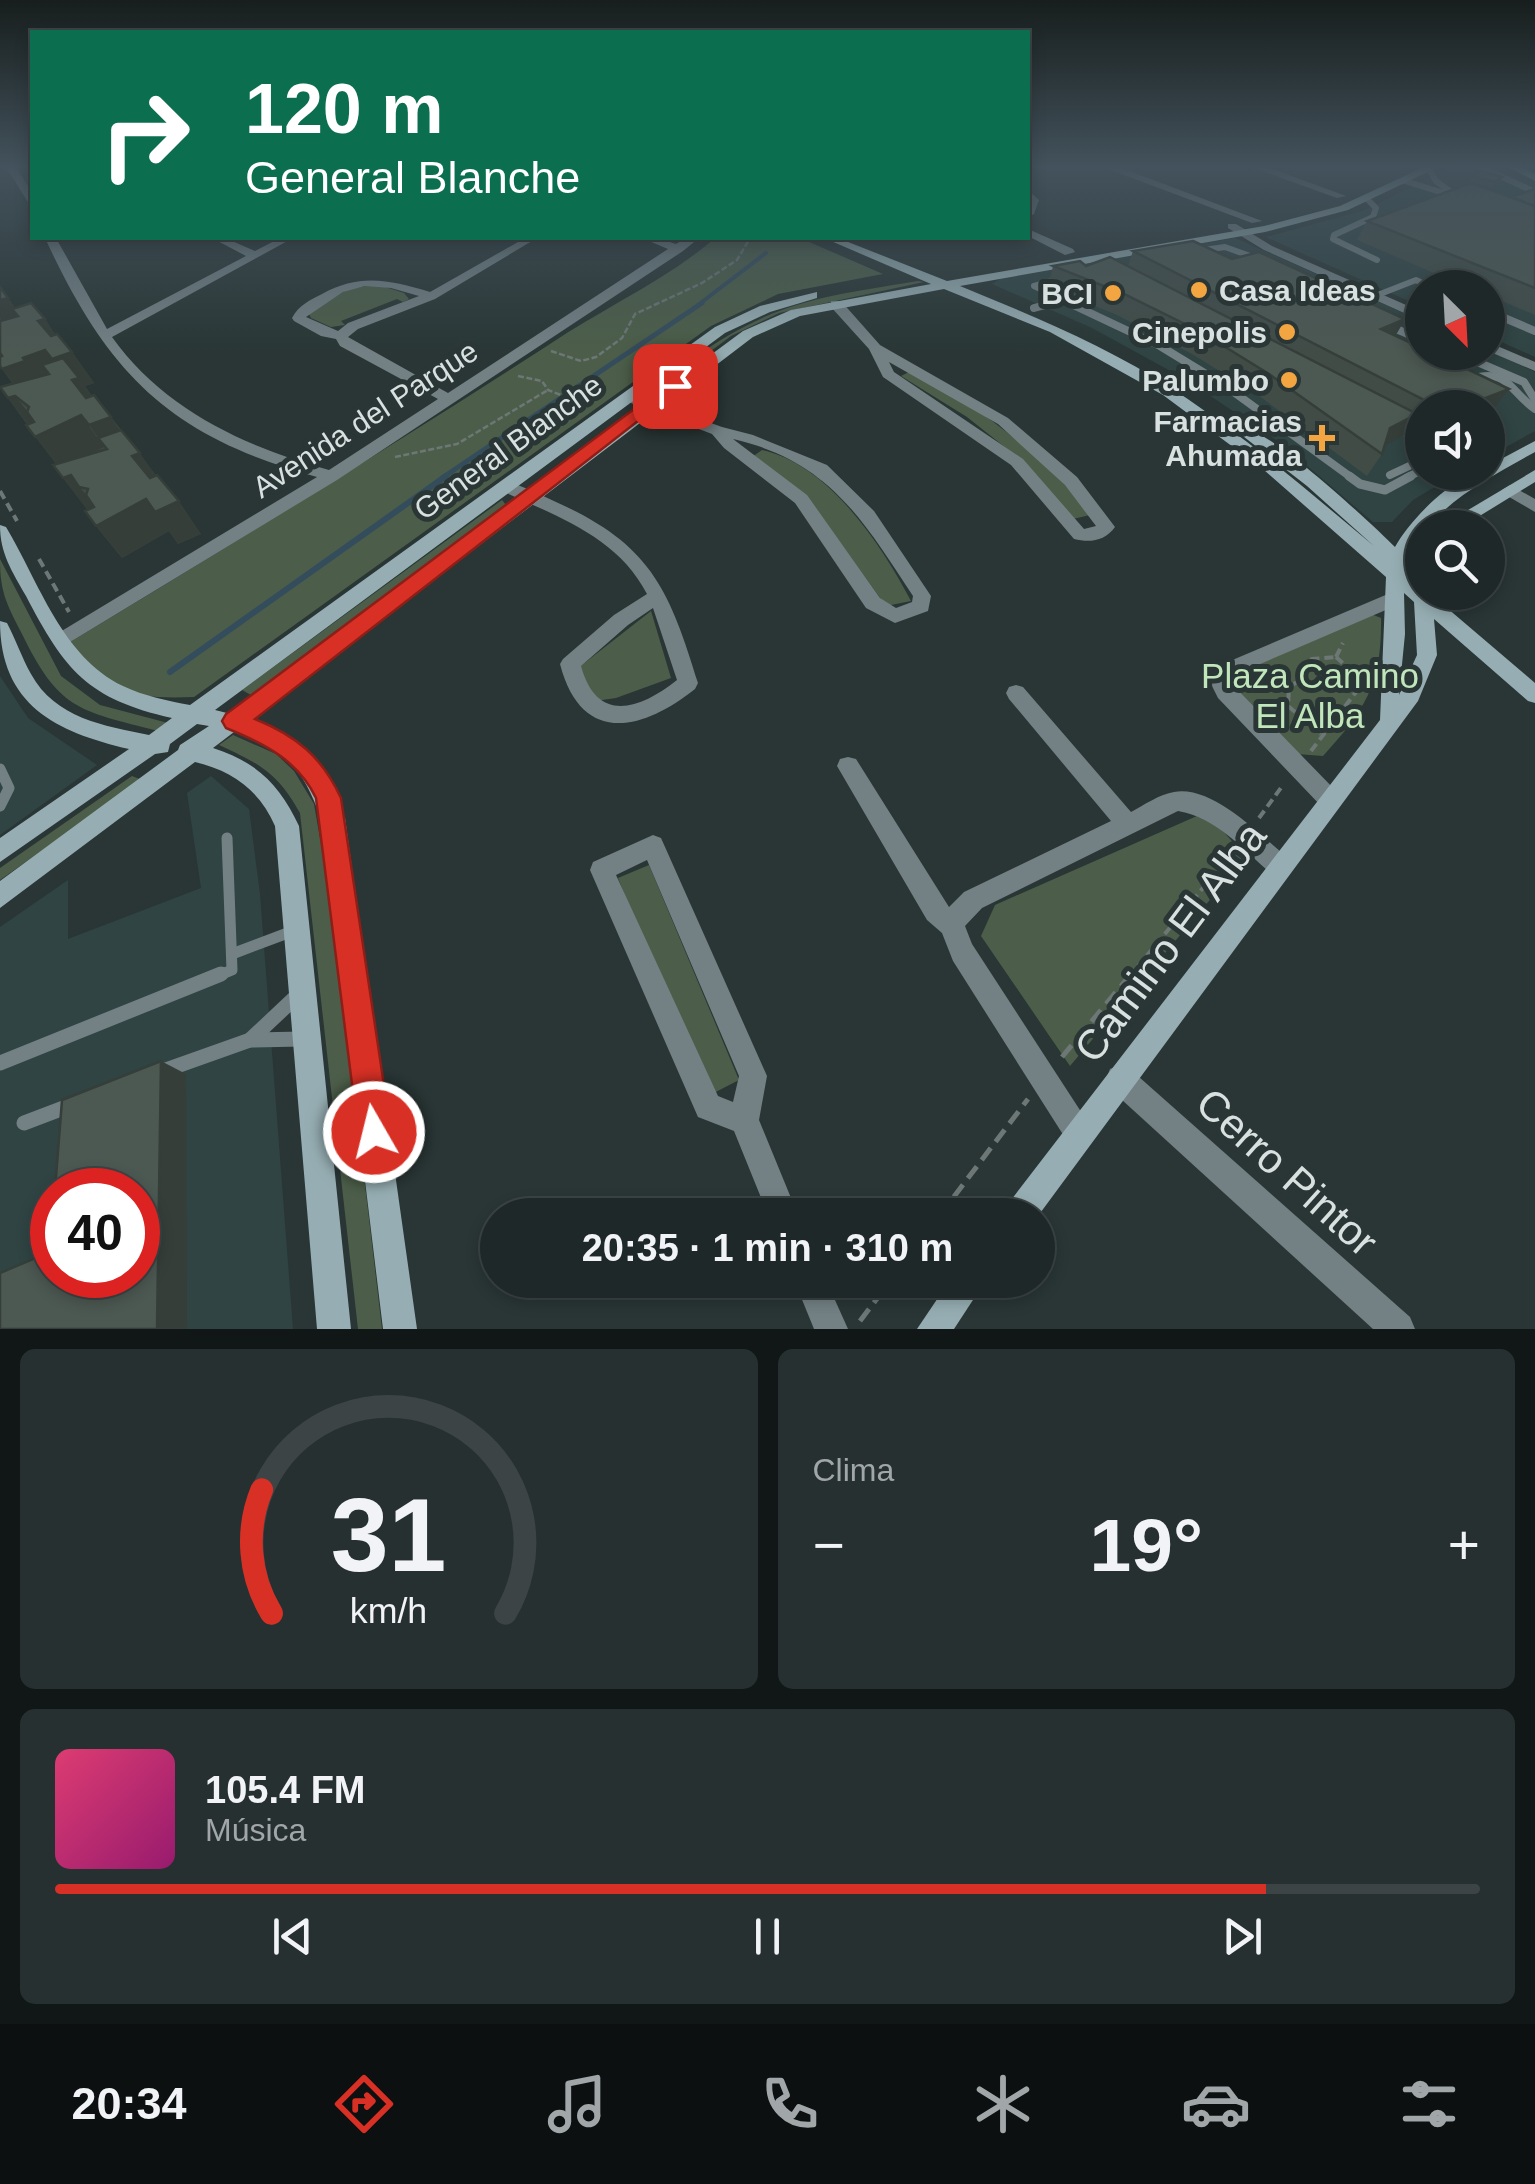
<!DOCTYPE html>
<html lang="es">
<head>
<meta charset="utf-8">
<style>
  :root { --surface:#1f2828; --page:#273030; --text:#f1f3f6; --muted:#a1a6a8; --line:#3c4445; --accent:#d93025 }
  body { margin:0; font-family:Arial,sans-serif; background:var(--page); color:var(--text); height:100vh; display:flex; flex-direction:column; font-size:38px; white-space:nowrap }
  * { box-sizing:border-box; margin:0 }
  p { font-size:32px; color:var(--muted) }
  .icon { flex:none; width:55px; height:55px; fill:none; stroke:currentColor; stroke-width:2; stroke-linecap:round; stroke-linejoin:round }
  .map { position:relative; height:1329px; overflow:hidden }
  .sheet { display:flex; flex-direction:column; gap:20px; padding:20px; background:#111616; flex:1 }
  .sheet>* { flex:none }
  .guide { position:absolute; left:30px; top:30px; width:1000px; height:210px; border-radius:0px; box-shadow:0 5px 15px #0003,0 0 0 2px var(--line); background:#0b6e4f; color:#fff; overflow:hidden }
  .needle { width:65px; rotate:156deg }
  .fabs { position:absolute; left:1405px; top:270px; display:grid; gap:20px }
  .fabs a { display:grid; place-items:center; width:100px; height:100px; border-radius:50%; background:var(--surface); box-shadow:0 5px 15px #0003,0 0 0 2px var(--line); font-size:50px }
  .speed { position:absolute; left:30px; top:1168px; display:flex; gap:20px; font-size:50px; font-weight:700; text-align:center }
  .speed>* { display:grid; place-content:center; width:130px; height:130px; border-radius:50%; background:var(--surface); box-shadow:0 5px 15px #0003,0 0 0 2px var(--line); line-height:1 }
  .speed .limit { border:15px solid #d22; background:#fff; color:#111 }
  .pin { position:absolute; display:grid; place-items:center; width:85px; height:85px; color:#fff; margin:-42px; border-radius:20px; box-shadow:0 5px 15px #0006 }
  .me { position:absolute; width:110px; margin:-55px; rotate:352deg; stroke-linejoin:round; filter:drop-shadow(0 0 8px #0008) }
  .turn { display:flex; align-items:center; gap:35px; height:210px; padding:0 50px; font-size:45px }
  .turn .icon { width:130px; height:130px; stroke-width:2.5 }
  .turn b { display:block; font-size:70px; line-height:85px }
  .big { font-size:75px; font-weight:800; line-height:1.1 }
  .sheet .card { flex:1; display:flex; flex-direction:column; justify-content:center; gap:15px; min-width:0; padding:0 35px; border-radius:15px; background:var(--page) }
  .sheet .dial { align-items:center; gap:0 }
  .dial svg { height:260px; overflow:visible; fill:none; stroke:var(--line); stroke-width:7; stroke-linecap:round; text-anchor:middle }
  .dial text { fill:var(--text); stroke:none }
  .song { display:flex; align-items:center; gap:30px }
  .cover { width:120px; height:120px; border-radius:15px; background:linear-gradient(135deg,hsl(340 70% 55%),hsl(320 70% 35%)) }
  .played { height:10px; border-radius:5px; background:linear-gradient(90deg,var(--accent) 85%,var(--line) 85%) }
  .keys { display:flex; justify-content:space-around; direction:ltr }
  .heat { display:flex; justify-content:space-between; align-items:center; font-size:55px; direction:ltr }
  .sheet .tiles { flex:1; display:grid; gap:20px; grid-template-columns:1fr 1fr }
  .card:last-child { grid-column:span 2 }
  .trip { position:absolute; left:480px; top:1198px; width:575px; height:100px; border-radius:50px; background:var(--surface); box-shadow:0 5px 15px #0003,0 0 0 2px var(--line); font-weight:800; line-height:100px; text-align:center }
  .tabs { display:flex; height:160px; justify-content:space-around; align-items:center; background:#0c1010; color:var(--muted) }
  .tabs .icon { width:70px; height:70px }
  .tabs .active { color:var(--accent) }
  .tabs b { font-size:45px; color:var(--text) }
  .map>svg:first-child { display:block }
  .built { fill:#2f4443; fill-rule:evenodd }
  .green { fill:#4c5e49 }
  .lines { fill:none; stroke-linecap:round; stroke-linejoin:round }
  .stream-far2 { stroke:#344d5d; stroke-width:4 }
  .stream-far1 { stroke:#344d5d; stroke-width:5 }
  .stream { stroke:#344d5d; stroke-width:6 }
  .path-far2 { stroke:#6c7776; stroke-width:2.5; stroke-dasharray:6 2.5; stroke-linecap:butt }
  .path-far1 { stroke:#6c7776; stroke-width:4; stroke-dasharray:9 5; stroke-linecap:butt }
  .path { stroke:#6c7776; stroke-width:5; stroke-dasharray:15 8; stroke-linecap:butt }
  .lane-far4 { stroke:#738185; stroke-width:6 }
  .lane-far3 { stroke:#738185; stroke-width:8 }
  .lane-far2 { stroke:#738185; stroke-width:9 }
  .lane-far1 { stroke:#738185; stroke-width:11 }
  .lane { stroke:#738185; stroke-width:15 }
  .street { fill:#738185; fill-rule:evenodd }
  .secondary { fill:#96aeb3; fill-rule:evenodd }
  .wall { fill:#414c47 }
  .shaded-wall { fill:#353e39 }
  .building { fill:#4c5852; stroke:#353e39; stroke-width:2.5 }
  .route { fill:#d93025; stroke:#8d1f18; stroke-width:2.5 }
  .poi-dot { fill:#f2a541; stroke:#293635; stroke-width:4 }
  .labels { text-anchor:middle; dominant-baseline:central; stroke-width:10; stroke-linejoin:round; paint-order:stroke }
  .far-poi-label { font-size:30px; font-weight:bold; fill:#d9e1e0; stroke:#293635; text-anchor:end }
  .far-street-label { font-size:30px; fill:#d9e1e0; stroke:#293635 }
  .park-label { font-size:35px; fill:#c1e6bb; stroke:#293635 }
  .near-street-label { font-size:42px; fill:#d9e1e0; stroke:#293635 }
</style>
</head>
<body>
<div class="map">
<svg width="1535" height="1329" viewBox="0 0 1535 1329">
  <rect width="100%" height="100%" fill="#293635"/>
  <g class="built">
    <polygon points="1454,167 1499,167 1535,185 1535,357 1488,336 1488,288 1422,288 1422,307 1266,237 1362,211"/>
    <polygon points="1235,238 1422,321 1422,352 1488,350 1535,372 1535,431 1488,457 1488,408 1422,408 1422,472 1458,473 1413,500 1392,522 1373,522 1279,442 1185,379 1092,328 992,284 1003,277"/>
    <polygon points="0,676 28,718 97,765 0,835"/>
    <path d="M211,776L249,809L260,894L293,1329H0V927L68,880V939L201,888L187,793ZM52,1190H138V1275H52Z"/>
  </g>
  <g class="green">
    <path d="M715,238H800L883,274L778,294L711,326L194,697C137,699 100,695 67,644C229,546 391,447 550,344C603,308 667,280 715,238Z"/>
    <path d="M918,281L924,282L779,313L731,336L655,393H648C659,381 677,371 691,360C773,301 821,297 918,281Z"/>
    <polygon points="376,284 404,293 409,299 403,302 397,299 341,321 345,325 331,327 311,318 309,314 346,290"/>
    <path d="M911,371C987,410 1036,453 1094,514L1073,519L1020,459L967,417L901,376Z"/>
    <path d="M762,450C828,464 881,544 911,601L886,606L808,498L752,457Z"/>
    <polygon points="502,500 506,505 251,695 242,690"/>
    <path d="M0,559L61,676L100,705L168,723L158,731C77,710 59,710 21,632C6,603 0,591 0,559Z"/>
    <polygon points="651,611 671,678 616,698 595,701 573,672"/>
    <path d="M1371,614L1381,618C1382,683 1366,709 1323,756L1297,754L1237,695L1240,673Z"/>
    <path d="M233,735L276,754L294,771L314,804L333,914L382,1329H358L300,813C277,772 260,764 219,745Z"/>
    <polygon points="132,776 142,780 0,880 0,868"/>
    <polygon points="1206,812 1246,857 1070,1066 981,936 995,905"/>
    <polygon points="649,865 739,1080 704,1098 618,878"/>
  </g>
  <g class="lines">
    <polyline class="stream-far2" points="698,305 766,253"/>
    <polyline class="stream-far1" points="442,478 702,303"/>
    <polyline class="stream" points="170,672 446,476"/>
    <g class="path-far2">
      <polyline points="551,351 581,361 596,357 622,338 635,314 702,283 737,260 750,238"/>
      <polyline points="518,376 542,381 548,390 584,404"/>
      <polyline points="395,457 457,444 548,390"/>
    </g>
    <g class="path-far1">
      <polyline points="0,491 17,521"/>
      <polyline points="39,559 69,612"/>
      <polyline points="1336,657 1343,643"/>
      <polygon points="1336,657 1347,667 1347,680 1322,685 1302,679 1303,664 1312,659"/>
      <polyline points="1273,671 1289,687 1288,706 1321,734"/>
      <polyline points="1289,687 1302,679"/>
      <polyline points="1311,751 1369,675"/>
      <polyline points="1259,818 1283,785"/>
      <polyline points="1129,977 1232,853"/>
    </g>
    <g class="path">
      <polyline points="1062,1057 1131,974"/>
      <polyline points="940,1215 1028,1099"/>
      <polyline points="860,1321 891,1280"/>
    </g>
    <g class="lane-far4">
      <polyline points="1481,167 1535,192"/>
      <polyline points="1429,169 1436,181 1451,192"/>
      <polyline points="1405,181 1457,197"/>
      <polyline points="1367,199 1376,208 1373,217 1334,235 1333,239 1377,260"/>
      <polyline points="1196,251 1225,247 1261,260"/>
      <polyline points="1060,279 1034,286 1074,305"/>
      <polyline points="1347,297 1375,296 1416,280 1433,288"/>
      <polyline points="1044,305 1060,301"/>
    </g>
    <g class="lane-far3">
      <polyline points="1069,303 1160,346 1224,385 1352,478"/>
      <polyline points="1034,308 1053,303"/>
      <polyline points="1488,311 1535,331"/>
      <polyline points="1387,325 1422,340"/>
      <polyline points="1454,352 1524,382 1535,400"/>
      <path d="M1467,380C1509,367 1506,388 1535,409"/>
      <polyline points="1395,427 1422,442"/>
      <polyline points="1390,475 1422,460"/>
      <polyline points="1406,478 1422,470"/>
    </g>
    <polyline class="lane-far2" points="1349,476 1360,484 1385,490 1411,476"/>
    <g class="lane-far1">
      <polyline points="0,769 9,788 0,806"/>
      <polyline points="232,954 293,931"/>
      <polyline points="215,977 232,970 227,838"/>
    </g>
    <g class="lane">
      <polyline points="250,1040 300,993"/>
      <polyline points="0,1063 221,974"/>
      <polyline points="160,1072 250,1040 302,1039"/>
      <polyline points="24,1123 74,1104"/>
    </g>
    <g class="street">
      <polygon points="6,167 16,167 32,192 32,203 28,202"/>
      <polygon points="1103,167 1119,167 1262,221 1252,223"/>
      <polygon points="1251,167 1267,167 1346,196 1337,198"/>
      <polygon points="1028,190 1039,200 1034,214 1028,217"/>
      <polygon points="1228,224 1236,224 1272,246 1422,312 1422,321 1264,250 1228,228"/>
      <polygon points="1028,229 1073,249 1075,252 1065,255 1028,236"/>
      <path d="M45,238H56L107,329L246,256L212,238H225L255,251L280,238H293L112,337C163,409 245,447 329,470L438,399L340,346L336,339L321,336L294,321L292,318C299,305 310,300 322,294C360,273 390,280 430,292L525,238H537L435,299L358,329L348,337L448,393L668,249L642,238H657L676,244L686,238H699L683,251L337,480L62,647L55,645L52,640L55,635L317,477C169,436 108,374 45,238ZM365,286L391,288L419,296L348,323L338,331L306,317L343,292Z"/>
      <path d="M831,301H841L880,345L1008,418L1077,477L1112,523L1115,527C1105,541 1090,543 1074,539L1011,465L883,377L869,349L831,307ZM889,362L998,424L1065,485L1096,526L1084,529L1023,459L894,372Z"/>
      <polygon points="1488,342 1535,362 1535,371 1488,351"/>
      <path d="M628,393L722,427L753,435L827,465L874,511L931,596L928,611L895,623L866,608L795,503L724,448L712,434L623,400L621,397ZM733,439C829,461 863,520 913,596L912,602L896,608L880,598L807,495Z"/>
      <path d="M506,481C523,486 540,495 556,502C650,544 669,588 698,683L695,689C641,732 581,745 560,664L563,659L614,615L647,594C617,536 556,516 500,490L498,486ZM653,608L677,680C639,710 597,724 581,666L628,625Z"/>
      <polygon points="1510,485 1535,499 1535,512 1504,494 1502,490"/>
      <polygon points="1395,591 1404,598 1402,603 1237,674 1231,683 1338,793 1341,800 1338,807 1330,810 1322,807 1218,698 1210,682 1223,664"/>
      <path d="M1016,685L1023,687L1131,812C1144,805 1160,794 1174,792C1213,785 1261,836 1288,858L1292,866L1288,874L1280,877L1272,874C1243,850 1216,817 1178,811L982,908L965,926L972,944L1089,1124L1094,1134L1089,1144L1079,1149L1069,1144L953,961L942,933L927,920L837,766L840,759L848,757L856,759L949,907L964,892L1111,821L1009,699L1006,693L1009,687Z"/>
      <path d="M653,835L661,838L767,1076L759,1120L798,1215H768L734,1131L698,1117L590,870L593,862ZM647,860L739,1076L733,1102L718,1096L616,875Z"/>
      <polygon points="1120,1065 1130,1069 1410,1317 1415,1329 1373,1329 1110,1089 1106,1079 1110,1069"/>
      <polygon points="794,1280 826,1280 848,1329 814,1329"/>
    </g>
    <g class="secondary">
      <path d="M1424,167H1438L1348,210L1265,232L960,286C1033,316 1107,346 1174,390C1245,436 1309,492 1374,546L1307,486L1239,433V427C1265,424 1372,524 1395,547C1410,520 1455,472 1488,472V466L1535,441V452C1485,480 1429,508 1408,560L1422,577V592H1432L1433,596L1535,683V703L1528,701L1434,619L1437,655L1418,701L1038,1216L1004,1215L1008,1204L1380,720L1386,577L1264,470L1163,395L1050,332L944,289L800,316L753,337L250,720C307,737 324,766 345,818L417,1329H383L321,818C302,768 287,748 234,732L213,748C257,762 280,785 299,826L351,1329H317L275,826C260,791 233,771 195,762L0,908V881L178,750L180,745L209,726L197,724L170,744L168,752L155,754L0,862V838L129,749C56,732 0,705 0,621L7,623C16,640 22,658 31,674C55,718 104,726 149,735L172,718C88,699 65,671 26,596C12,571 0,554 0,525L6,527C39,582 62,657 123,686C144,696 168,701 190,705L715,327L760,306L817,292V298L770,312L725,333L215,710L227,713L743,331L791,310L931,284L824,238H838L947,281L1264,226L1340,206ZM1404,593L1414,602L1417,655L1399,695L1405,634Z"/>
      <polygon points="1508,167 1522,167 1535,174 1535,181"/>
      <polygon points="1535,470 1535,482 1460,528 1438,528"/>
      <polygon points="950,1280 986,1280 954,1329 917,1329"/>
    </g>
  </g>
  <g class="wall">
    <polygon points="1473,176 1499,181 1491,187 1470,181"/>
    <polygon points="1535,189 1535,315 1488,295 1488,288 1469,288 1357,240 1367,221 1511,197"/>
    <polygon points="1133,251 1232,259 1405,319 1396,335 1492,411 1488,408 1422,408 1422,428 1412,422 1403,436 1384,445 1382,454 1367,476 1258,395 1192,354 1117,315 1048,287 1053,266 1128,266"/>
    <polygon points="0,287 15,308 45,319 55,335 72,352 94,383 85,386 92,396 111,417 201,534 178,544 169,531 122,558 96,526 88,510 63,478 56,464 0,387 13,384 0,366"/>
  </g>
  <g class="shaded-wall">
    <polygon points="0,290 8,298 30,328 12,334 0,318"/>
    <polygon points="45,319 66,350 59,352 38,321"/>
    <polygon points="1405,319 1392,341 1381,329"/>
    <polygon points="45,350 67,381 26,400 2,369 23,358"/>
    <polygon points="72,352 94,383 85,386 101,409 74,390 52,359"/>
    <polygon points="1509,389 1492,411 1488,413 1488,408 1460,408"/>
    <polygon points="15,396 40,427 32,430 8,398"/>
    <polygon points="1417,414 1403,436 1376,450 1390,428"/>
    <polygon points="81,415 104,447 60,469 35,437"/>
    <polygon points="111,417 133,449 112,457 89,425"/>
    <polygon points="140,453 162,485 154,489 132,456"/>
    <polygon points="71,475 95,507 88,511 63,478"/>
    <polygon points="146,499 169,531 122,558 96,526"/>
    <polygon points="179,501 201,534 178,544 155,512"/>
    <polygon points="161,1061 186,1074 187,1329 157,1329"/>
  </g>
  <g class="building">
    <polygon points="1482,171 1502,177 1494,182 1473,176"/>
    <polygon points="1471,183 1535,206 1535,288 1367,221"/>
    <polygon points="1535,189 1535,206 1511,197"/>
    <polygon points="1193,241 1232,259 1259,252 1405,319 1381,329 1422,348 1422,352 1432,352 1509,389 1460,408 1440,408 1133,251"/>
    <polygon points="1110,257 1417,414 1390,428 1382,454 1269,374 1201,332 1124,294 1053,266 1080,261 1086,266"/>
    <polygon points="0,287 8,298 0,300"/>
    <polygon points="31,303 45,319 38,321 51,336 57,334 72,352 52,359 45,350 23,358 25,361 2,369 0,366 0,357 2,356 0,353 0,321 18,316 12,309"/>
    <polygon points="63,358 79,378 72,380 86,398 94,395 111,417 89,425 81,415 35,437 26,425 34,422 27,412 29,407 15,396 8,398 0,387 49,374 42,365"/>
    <polygon points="121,430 140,453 132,456 150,478 157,475 179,501 155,512 146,499 96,526 85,511 94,507 86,495 88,489 79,487 71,475 63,478 53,465 107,449 98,438"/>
    <polygon points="161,1061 157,1329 0,1329 0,1273 50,1252 52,1223 52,1275 138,1275 138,1190 55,1190 62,1100"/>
  </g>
  <linearGradient id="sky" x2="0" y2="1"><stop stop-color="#171e1d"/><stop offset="0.47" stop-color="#43525c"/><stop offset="1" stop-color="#43525c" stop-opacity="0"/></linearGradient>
  <rect width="1535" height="354" fill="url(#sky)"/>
  <path class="route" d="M669,383L683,386L255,719C297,736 322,757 341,798L391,1132L386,1144L374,1149L362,1144L358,1132L316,798C298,760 263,743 226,728L222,721L226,714Z"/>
  <g class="poi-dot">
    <circle cx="1199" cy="290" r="10"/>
    <circle cx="1113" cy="293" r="10"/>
    <circle cx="1287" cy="332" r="10"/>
    <circle cx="1289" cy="380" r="10"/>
    <path d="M1317 423h10v10h10v10h-10v10h-10v-10h-10v-10h10z"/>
  </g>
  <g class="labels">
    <g class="far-poi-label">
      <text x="1219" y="290" text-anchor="start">Casa Ideas</text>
      <text x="1093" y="293">BCI</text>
      <text x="1267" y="332">Cinepolis</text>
      <text x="1269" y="380">Palumbo</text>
      <text x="1302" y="421">Farmacias<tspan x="1302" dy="34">Ahumada</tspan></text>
    </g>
    <g class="far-street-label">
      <text transform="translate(365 419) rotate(-33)">Avenida del Parque</text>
      <text transform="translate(508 447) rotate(-36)">General Blanche</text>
    </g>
    <g class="park-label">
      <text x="1310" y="675">Plaza Camino<tspan x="1310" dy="40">El Alba</tspan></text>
    </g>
    <g class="near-street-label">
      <text transform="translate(1170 942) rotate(-53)">Camino El Alba</text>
      <text transform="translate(1287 1172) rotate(42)">Cerro Pintor</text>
    </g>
  </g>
</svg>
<div class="fabs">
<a><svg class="needle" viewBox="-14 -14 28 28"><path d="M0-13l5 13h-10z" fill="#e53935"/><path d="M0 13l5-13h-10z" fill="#a1a6a8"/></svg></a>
<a><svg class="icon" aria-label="sound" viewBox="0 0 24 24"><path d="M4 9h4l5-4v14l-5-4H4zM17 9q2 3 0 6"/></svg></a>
<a><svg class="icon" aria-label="search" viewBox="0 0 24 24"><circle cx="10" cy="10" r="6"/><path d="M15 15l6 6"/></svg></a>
</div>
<div class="speed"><div class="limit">40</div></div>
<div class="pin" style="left:675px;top:386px;background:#d93025"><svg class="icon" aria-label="arrive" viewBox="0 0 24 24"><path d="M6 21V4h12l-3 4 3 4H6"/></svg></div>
<svg class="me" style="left:374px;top:1132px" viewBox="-20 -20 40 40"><circle r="17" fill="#d93025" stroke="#fff" stroke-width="3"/><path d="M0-11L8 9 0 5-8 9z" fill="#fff"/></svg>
<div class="trip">20:35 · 1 min · 310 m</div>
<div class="guide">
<div class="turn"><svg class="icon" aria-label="right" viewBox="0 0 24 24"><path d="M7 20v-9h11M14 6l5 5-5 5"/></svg><div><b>120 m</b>General Blanche</div></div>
</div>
</div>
<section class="sheet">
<div class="tiles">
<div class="card dial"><svg viewBox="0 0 100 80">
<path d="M14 69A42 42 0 1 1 86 69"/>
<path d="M14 69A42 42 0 0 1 11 31" stroke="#d93025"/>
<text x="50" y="56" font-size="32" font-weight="700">31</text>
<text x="50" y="72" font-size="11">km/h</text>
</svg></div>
<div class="card"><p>Clima</p>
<div class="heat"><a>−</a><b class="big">19°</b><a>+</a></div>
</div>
<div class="card">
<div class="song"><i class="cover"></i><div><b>105.4 FM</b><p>Música</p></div></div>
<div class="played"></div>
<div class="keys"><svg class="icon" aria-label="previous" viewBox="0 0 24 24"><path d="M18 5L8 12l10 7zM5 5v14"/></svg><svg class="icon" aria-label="pause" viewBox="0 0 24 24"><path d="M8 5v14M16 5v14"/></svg><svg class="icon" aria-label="next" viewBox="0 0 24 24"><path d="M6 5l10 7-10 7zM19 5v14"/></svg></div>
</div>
</div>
</section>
<nav class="tabs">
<b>20:34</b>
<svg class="icon active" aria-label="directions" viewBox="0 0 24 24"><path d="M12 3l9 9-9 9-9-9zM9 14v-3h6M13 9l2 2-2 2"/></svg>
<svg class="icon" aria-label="music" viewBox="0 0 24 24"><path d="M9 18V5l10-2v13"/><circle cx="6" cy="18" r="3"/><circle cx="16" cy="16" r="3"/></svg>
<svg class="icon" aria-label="phone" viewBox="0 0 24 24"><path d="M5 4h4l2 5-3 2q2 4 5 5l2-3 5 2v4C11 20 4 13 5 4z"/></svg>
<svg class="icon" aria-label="climate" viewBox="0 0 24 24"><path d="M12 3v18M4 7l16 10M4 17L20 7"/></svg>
<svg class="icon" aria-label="car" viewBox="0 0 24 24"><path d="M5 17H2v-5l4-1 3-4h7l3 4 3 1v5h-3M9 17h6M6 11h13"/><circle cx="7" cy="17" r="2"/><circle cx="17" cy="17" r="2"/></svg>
<svg class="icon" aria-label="filters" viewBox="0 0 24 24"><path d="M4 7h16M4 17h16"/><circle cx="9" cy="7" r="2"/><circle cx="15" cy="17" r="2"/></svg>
</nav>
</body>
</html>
